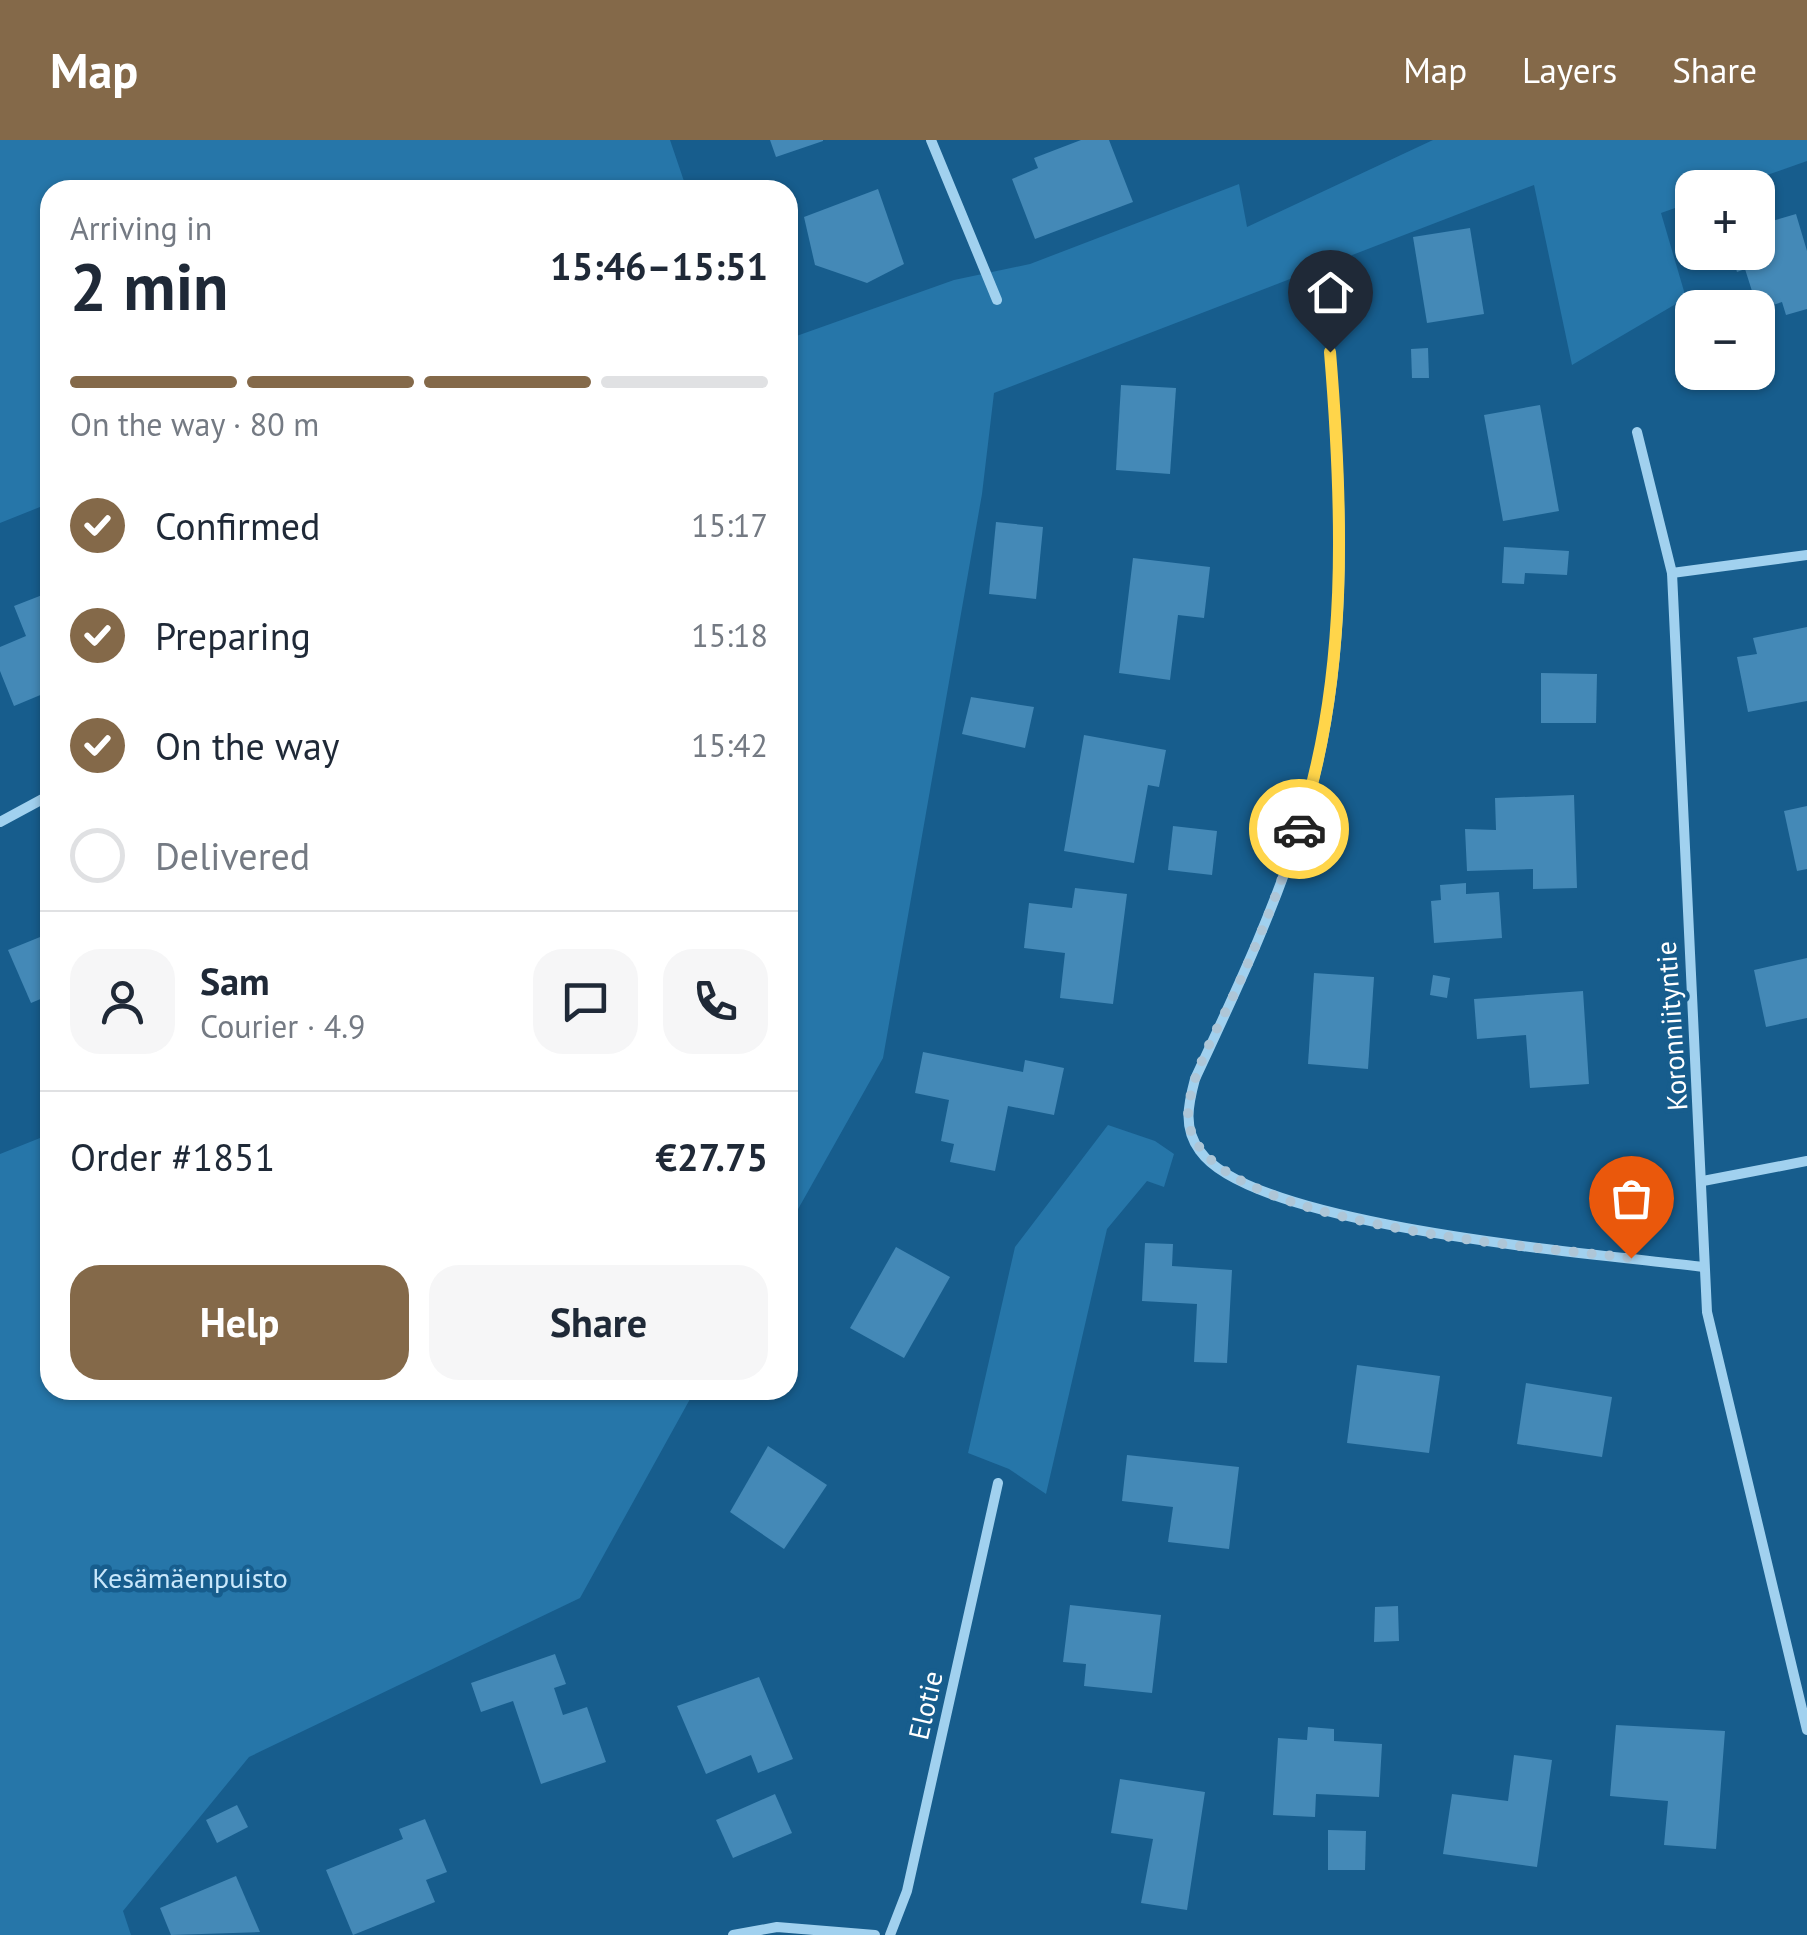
<!DOCTYPE html>
<meta charset="utf-8">
<style>
body{margin:0;font-family:"PT Sans",sans-serif;background:#f6f6f7;color:#1f2937;height:100vh;display:flex;flex-direction:column;font-size:38px;white-space:nowrap}
*{box-sizing:border-box;margin:0}
p{font-size:32px;color:#747a83}
.icon{flex:none;width:55px;height:55px;fill:none;stroke:currentColor;stroke-width:2;stroke-linecap:round;stroke-linejoin:round}
.map{position:relative;flex:1;overflow:hidden}
.drawer{position:absolute;left:40px;top:40px;width:758px;height:1220px;display:flex;flex-direction:column;background:#fff;border-radius:30px;box-shadow:0 2px 8px #0004}
.drawer>*{flex:none}
.fabs{position:absolute;left:1675px;top:30px;display:grid;gap:20px}
.fabs a{display:grid;place-items:center;width:100px;height:100px;border-radius:20px;background:#fff;box-shadow:0 2px 8px #0004;font-size:50px}
.pin{position:absolute;display:grid;place-items:center;width:85px;height:85px;color:#fff;margin:-102px -42px;border-radius:50% 50% 50% 0;rotate:-45deg;box-shadow:0 0 10px #0007}
.pin .icon{rotate:45deg}
.courier{position:absolute;display:grid;place-items:center;width:100px;height:100px;margin:-50px;border:8px solid #ffd54a;border-radius:50%;background:#fff;color:#222;box-shadow:0 2px 12px #0007}
.summary em{font-style:normal;font-weight:600}
.summary div{display:flex;flex-direction:column-reverse}
.summary{display:flex;align-items:center;justify-content:space-between;height:170px;padding:0 30px}
h1{font-size:65px;font-weight:600;line-height:75px}
.bar{display:grid;grid-template-columns:repeat(4,1fr);gap:15px 10px;align-content:center;height:120px;padding:0 30px}
.bar i{height:12px;border-radius:8px;background:#e0e1e3}
.bar .active{background:#846949}
.bar p{grid-column:span 4}
.line{display:flex;align-items:center;gap:25px;padding:0 30px;border-top:2px solid #e0e1e3}
.line div{flex:1}
.round{display:grid;place-items:center;flex:none;width:105px;height:105px;border-radius:30px;background:#f6f6f7}
ol{padding:0 30px;list-style:none}
li{display:flex;align-items:center;gap:30px;height:110px}
li p{margin-inline-start:auto}
li .icon{padding:10px;border-radius:50%;background:#846949;color:#fff;stroke-width:4}
li:last-child{color:#747a83}
li i{width:55px;height:55px;border:5px solid #e0e1e3;border-radius:50%}
.primary-button{display:flex;gap:20px;margin-top:auto;padding:20px 30px}
.primary-button a{flex:1;height:115px;border-radius:30px;background:#846949;color:#fff;font-size:40px;font-weight:600;line-height:115px;text-align:center}
.primary-button a+a{background:#f6f6f7;color:#1f2937}
header{display:flex;align-items:center;gap:60px;box-sizing:border-box;height:140px;padding:0 50px;background:#846949;color:#fff}
header strong{font-size:48px}
nav{display:flex;gap:55px;margin-inline-start:auto;font-size:35px}
.map>svg:first-child{display:block}
.green{fill:#2676a9}
.building{fill:#4489b7}
.lines{fill:none;stroke-linecap:round;stroke-linejoin:round}
.street{stroke:#a1d1ef;stroke-width:10}
.done{stroke:#aec6d7;stroke-width:10;stroke-dasharray:0 18}
.route{stroke:#ffd54a;stroke-width:12}
.labels{text-anchor:middle;dominant-baseline:central;stroke-width:9;stroke-linejoin:round;paint-order:stroke}
.street-label{font-size:28px;fill:#fff;stroke:#175d8d}
.park-label{font-size:28px;fill:#c8e7fb;stroke:#175d8d}
</style>
<header>
<strong>Map</strong>
<nav><a>Map</a><a>Layers</a><a>Share</a></nav>
</header>
<div class="map">
<svg width="1807" height="1795" viewBox="0 0 1807 1795">
<rect width="100%" height="100%" fill="#175d8d"/>
<g class="green">
<polygon points="0,0 670,0 687,50 50,50 50,363 0,383"/>
<polygon points="1433,0 1807,0 1807,21 1733,47 1692,48 1692,62 1661,73 1686,158 1572,225 1534,45 994,253 982,354 883,918 788,1087 788,199 954,140 1030,124 1239,44 1247,87"/>
<polygon points="1108,985 1155,1001 1174,1014 1164,1047 1147,1041 1107,1089 1046,1354 1009,1329 968,1313 1015,1107"/>
<polygon points="50,994 50,1250 695,1250 580,1458 249,1617 123,1771 131,1795 0,1795 0,1014"/>
</g>
<g class="building">
<polygon points="770,0 823,0 823,1 776,17"/>
<polygon points="1081,0 1109,0 1133,62 1035,99 1012,39 1038,28 1034,18"/>
<polygon points="878,49 904,124 867,143 815,125 804,77"/>
<polygon points="1796,74 1807,111 1807,169 1786,175 1782,162 1758,170 1745,129 1737,132 1731,112 1758,112 1758,85"/>
<polygon points="1470,88 1484,174 1427,183 1413,97"/>
<polygon points="1428,208 1429,238 1412,238 1411,209"/>
<polygon points="1121,245 1176,248 1170,334 1116,330"/>
<polygon points="1540,265 1559,371 1503,381 1484,275"/>
<polygon points="996,382 1043,387 1036,459 989,454"/>
<polygon points="1504,407 1569,411 1567,435 1525,433 1524,444 1502,443"/>
<polygon points="1133,418 1210,427 1204,478 1178,475 1170,540 1119,533"/>
<polygon points="50,452 50,551 14,566 0,531 0,507 26,496 14,466"/>
<polygon points="1807,487 1807,561 1748,572 1737,517 1757,514 1753,498"/>
<polygon points="1541,533 1597,534 1596,583 1541,583"/>
<polygon points="971,557 1034,567 1025,608 962,594"/>
<polygon points="1084,595 1166,610 1159,647 1148,645 1134,723 1064,711"/>
<polygon points="1574,655 1577,748 1533,749 1533,729 1467,731 1465,689 1496,690 1495,658"/>
<polygon points="1807,666 1807,729 1797,731 1784,671"/>
<polygon points="1173,686 1217,691 1212,735 1168,730"/>
<polygon points="1466,743 1466,754 1499,752 1502,798 1434,803 1431,761 1441,760 1440,745"/>
<polygon points="1075,748 1127,754 1113,864 1060,858 1065,813 1024,808 1029,763 1072,768"/>
<polygon points="50,793 50,855 31,863 8,810"/>
<polygon points="1807,818 1807,878 1766,887 1754,830"/>
<polygon points="1314,833 1374,837 1368,929 1308,924"/>
<polygon points="1433,835 1450,838 1447,858 1430,855"/>
<polygon points="1583,851 1589,944 1530,948 1526,895 1477,899 1474,859"/>
<polygon points="923,912 1023,932 1025,920 1064,928 1054,975 1008,966 995,1031 950,1022 954,1004 941,1001 949,960 915,953"/>
<polygon points="1145,1103 1173,1104 1172,1126 1232,1130 1227,1223 1194,1222 1197,1164 1142,1161"/>
<polygon points="896,1107 950,1137 904,1218 850,1188"/>
<polygon points="1357,1225 1440,1236 1429,1313 1347,1303"/>
<polygon points="1526,1243 1612,1257 1602,1317 1517,1304"/>
<polygon points="768,1306 827,1345 784,1409 730,1372"/>
<polygon points="1127,1315 1239,1327 1229,1409 1168,1402 1173,1367 1122,1361"/>
<polygon points="1070,1465 1161,1475 1152,1553 1084,1546 1086,1524 1063,1522"/>
<polygon points="1398,1466 1399,1501 1374,1502 1375,1467"/>
<polygon points="555,1514 566,1544 554,1548 563,1575 587,1567 606,1622 541,1644 513,1561 481,1572 471,1543"/>
<polygon points="759,1537 793,1619 758,1633 751,1615 706,1634 677,1566"/>
<polygon points="1616,1585 1725,1591 1716,1709 1664,1705 1668,1661 1610,1656"/>
<polygon points="1308,1587 1334,1589 1334,1601 1382,1604 1379,1657 1316,1654 1315,1677 1273,1675 1278,1598 1307,1600"/>
<polygon points="1514,1615 1552,1620 1537,1727 1443,1714 1452,1654 1508,1661"/>
<polygon points="1120,1639 1205,1652 1187,1770 1141,1763 1153,1699 1111,1693"/>
<polygon points="775,1654 792,1693 733,1718 716,1680"/>
<polygon points="237,1665 248,1687 217,1703 206,1680"/>
<polygon points="425,1679 447,1732 426,1740 435,1762 353,1795 326,1730 403,1699 399,1689"/>
<polygon points="1328,1690 1366,1691 1365,1730 1328,1730"/>
<polygon points="236,1736 260,1792 171,1795 160,1768"/>
</g>
<g class="lines">
<g class="street">
<polyline points="931,0 997,160"/>
<path d="M 1330,212 C 1343,363 1350,524 1305,672 C 1277,765 1236,851 1195,939 C 1188,965 1183,988 1200,1011 C 1254,1088 1603,1114 1703,1127"/>
<polyline points="1637,292 1672,433 1707,1172 1807,1590"/>
<polyline points="1672,433 1807,415"/>
<polyline points="0,682 50,655"/>
<polyline points="1703,1041 1807,1021"/>
<polyline points="733,1795 777,1787 875,1795"/>
<polyline points="890,1795 907,1751 998,1343"/>
</g>
</g>
<g class="lines">
<path class="done" d="M 1299,689 C 1281,745 1260,798 1235,852 C 1219,887 1195,925 1189,964 C 1167,1087 1549,1107 1631,1118"/>
<path class="route" d="M 1299,689 C 1349,537 1343,369 1330,212"/>
</g>
<g class="labels">
<g class="street-label">
<text transform="translate(1671 886) rotate(-94)">Koronniityntie</text>
<text transform="translate(925 1565) rotate(-77)">Elotie</text>
</g>
<g class="park-label">
<text x="190" y="1437">Kesämäenpuisto</text>
</g>
</g>
</svg>
<div class="fabs">
<a>+</a>
<a>−</a>
</div>
<div class="pin" style="left:1631px;top:1118px;background:#ea580c"><svg class="icon" aria-label="bag" viewBox="0 0 24 24"><path d="M5 8h14l-1 12H6zM9 8a3 3 0 0 1 6 0"/></svg></div>
<div class="pin" style="left:1330px;top:212px;background:#1f2937"><svg class="icon" aria-label="home" viewBox="0 0 24 24"><path d="M3 11l9-7 9 7M6 9v11h12V9"/></svg></div>
<div class="courier" style="left:1299px;top:689px"><svg class="icon" aria-label="car" viewBox="0 0 24 24"><path d="M5 17H2v-5l4-1 3-4h7l3 4 3 1v5h-3M9 17h6M6 11h13"/><circle cx="7" cy="17" r="2"/><circle cx="17" cy="17" r="2"/></svg></div>
<section class="drawer">
<div class="summary"><div><h1>2 min</h1><p>Arriving in</p></div><em>15:46–15:51</em></div>
<div class="bar"><i class="active"></i><i class="active"></i><i class="active"></i><i></i><p>On the way · 80 m</p></div>
<ol>
<li><svg class="icon" aria-label="check" viewBox="0 0 24 24"><path d="M5 12l5 5 9-10"/></svg>Confirmed<p>15:17</p></li>
<li><svg class="icon" aria-label="check" viewBox="0 0 24 24"><path d="M5 12l5 5 9-10"/></svg>Preparing<p>15:18</p></li>
<li><svg class="icon" aria-label="check" viewBox="0 0 24 24"><path d="M5 12l5 5 9-10"/></svg>On the way<p>15:42</p></li>
<li><i></i>Delivered</li>
</ol>
<div class="line" style="height:180px"><a class="round"><svg class="icon" aria-label="person" viewBox="0 0 24 24"><circle cx="12" cy="8" r="4"/><path d="M4 21q1-7 8-7t8 7"/></svg></a><div><b>Sam</b><p>Courier · 4.9</p></div><a class="round"><svg class="icon" aria-label="chat" viewBox="0 0 24 24"><path d="M4 5h16v11H9l-5 4z"/></svg></a><a class="round"><svg class="icon" aria-label="phone" viewBox="0 0 24 24"><path d="M5 4h4l2 5-3 2q2 4 5 5l2-3 5 2v4C11 20 4 13 5 4z"/></svg></a></div>
<div class="line" style="height:130px"><div>Order #1851</div><b>€27.75</b></div>
<div class="primary-button"><a>Help</a><a>Share</a></div>
</section>
</div>
